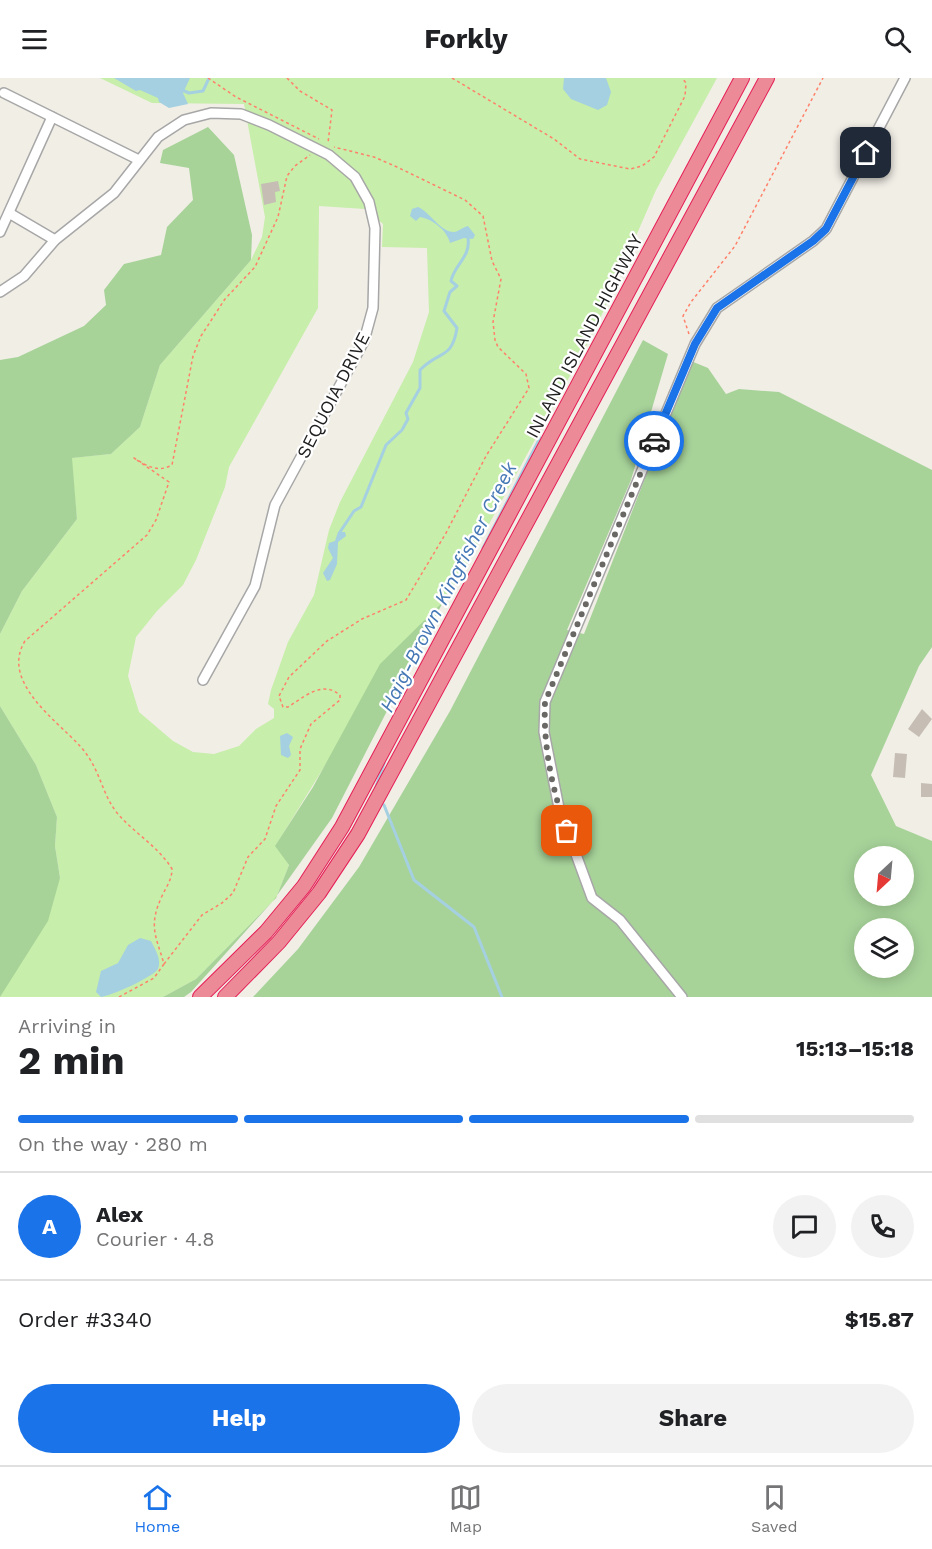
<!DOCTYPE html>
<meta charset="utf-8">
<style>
body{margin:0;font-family:"Work Sans",sans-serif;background:#f2f2f2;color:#202124;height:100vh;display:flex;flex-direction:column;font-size:22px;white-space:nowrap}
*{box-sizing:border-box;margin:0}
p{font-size:20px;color:#757577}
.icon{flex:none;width:33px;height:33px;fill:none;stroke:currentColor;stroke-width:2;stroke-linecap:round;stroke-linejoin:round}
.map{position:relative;height:919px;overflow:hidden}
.panel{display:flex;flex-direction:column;background:#fff;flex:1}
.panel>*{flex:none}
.needle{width:39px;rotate:206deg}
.buttons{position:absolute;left:854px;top:768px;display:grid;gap:12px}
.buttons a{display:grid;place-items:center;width:60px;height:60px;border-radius:50%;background:#fff;box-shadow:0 3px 15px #0003;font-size:30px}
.pin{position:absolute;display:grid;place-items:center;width:51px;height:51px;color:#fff;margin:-26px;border-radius:12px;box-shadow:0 3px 9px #0006}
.courier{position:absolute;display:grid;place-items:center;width:60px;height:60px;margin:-30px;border:4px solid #1a73e8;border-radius:50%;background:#fff;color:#222;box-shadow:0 2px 8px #0007}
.summary em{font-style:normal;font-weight:700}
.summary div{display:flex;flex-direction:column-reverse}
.summary{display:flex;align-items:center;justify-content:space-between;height:102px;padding:0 18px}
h1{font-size:39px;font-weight:700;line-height:45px}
.bar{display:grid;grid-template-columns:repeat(4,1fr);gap:9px 6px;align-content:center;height:72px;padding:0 18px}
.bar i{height:8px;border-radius:4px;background:#e0e0e0}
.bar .selected{background:#1a73e8}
.bar p{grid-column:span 4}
.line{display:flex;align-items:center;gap:15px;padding:0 18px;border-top:2px solid #e0e0e0}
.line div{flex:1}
.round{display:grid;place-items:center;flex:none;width:63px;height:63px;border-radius:32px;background:#f2f2f2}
.action{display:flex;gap:12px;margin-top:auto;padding:12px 18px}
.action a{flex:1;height:69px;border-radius:36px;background:#1a73e8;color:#fff;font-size:24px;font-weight:700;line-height:69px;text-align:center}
.action a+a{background:#f2f2f2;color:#202124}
header{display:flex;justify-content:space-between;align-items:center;height:78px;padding:0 18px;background:#fff;font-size:27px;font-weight:700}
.dock{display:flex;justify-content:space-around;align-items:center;height:84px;border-top:2px solid #e0e0e0;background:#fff;font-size:16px;color:#757577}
.dock a{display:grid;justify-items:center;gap:3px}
.dock .selected{color:#1a73e8}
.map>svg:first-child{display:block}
.grass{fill:#c7eeaa;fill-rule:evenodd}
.forest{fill:#a7d399;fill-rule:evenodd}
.water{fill:#a5d0e1}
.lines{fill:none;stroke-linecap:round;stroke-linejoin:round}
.stream{stroke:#a5d0e1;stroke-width:3}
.building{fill:#c6beb5}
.minor-casing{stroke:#a7a7a7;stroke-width:12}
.highway-casing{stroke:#e51e57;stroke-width:16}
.path{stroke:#ff816a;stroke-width:1.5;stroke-dasharray:3 3;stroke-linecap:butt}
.minor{stroke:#fff;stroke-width:9}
.highway{stroke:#ec8b97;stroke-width:14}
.done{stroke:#696865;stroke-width:6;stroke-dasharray:0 10.8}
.route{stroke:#1a73e8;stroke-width:8}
.labels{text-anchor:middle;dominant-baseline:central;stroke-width:4.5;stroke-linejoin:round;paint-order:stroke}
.street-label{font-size:18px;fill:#202020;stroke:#fff}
.water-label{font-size:20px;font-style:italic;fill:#4678b6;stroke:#fff}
</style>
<header><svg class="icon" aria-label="menu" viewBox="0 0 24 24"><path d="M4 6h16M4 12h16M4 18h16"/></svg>Forkly<svg class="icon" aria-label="search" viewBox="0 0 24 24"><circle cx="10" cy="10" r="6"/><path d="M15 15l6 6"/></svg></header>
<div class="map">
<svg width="932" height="919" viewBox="0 0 932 919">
<rect width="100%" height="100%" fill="#f1eee6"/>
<path class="grass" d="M 100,0 L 717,0 L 656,112 L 596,250 L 459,501 L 324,689 L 276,767 L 289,787 L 276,820 L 196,901 L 163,919 L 0,919 L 60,800 L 55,768 L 57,739 L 36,687 L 0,628 L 0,556 L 22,513 L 77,441 L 71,380 L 111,376 L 140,349 L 160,287 L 251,182 L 262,159 L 265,139 L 244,26 L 152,25 ZM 319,128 L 365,131 L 383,146 L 382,169 L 427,170 L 429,234 L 413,284 L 340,424 L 329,452 L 314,517 L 288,564 L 271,612 L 268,626 L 274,631 L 274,640 L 256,651 L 239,668 L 214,676 L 193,674 L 173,663 L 139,634 L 128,598 L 136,559 L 157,533 L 183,507 L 196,482 L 225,409 L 229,389 L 318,230 Z"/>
<g class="forest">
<polygon points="208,49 234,77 252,157 251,182 160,287 140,349 111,376 72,380 77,441 22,513 0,556 0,282 18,279 84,248 106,227 104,212 124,186 161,177 167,149 193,122 189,90 160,85 163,72"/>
<path d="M 643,262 L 668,276 L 631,402 L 567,552 L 584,556 L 691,283 L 708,290 L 726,316 L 739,311 L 779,314 L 932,392 L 932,569 L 919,588 L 871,697 L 896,748 L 932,763 L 932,919 L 253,919 L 298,871 L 359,789 L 450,633 ZM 864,778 L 903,778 L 903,818 L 864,818 ZM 864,850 L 903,850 L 903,890 L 864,890 Z"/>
<polygon points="443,524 332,740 273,823 191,914 184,919 163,919 196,901 276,820 289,787 275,768 313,709 380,586"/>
<polygon points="0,628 36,687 57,739 55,768 60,800 48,843 0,919"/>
</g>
<g class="water">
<polygon points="114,0 190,0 183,15 188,26 169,30 159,24 158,20 140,12 136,13"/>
<polygon points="564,0 606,0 611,14 607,27 598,32 571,21 563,11"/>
<path d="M 418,129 C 430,134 441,155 455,154 C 459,153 463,149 468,148 L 475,157 L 473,161 L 464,160 L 450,165 C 447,152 432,141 420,139 L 416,143 L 410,138 L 412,131 Z"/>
<polygon points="338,454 345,454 346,458 338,464 337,486 330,502 327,503 323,495 333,480 328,470 329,465 335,463"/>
<polygon points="287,655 293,659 289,668 291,677 288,680 281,677 280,658"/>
<path d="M 140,860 L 151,863 C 155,871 162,882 158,891 C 153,899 111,918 101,919 L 96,914 L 101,893 L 118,885 L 128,867 Z"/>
</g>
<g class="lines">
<g class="stream">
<polyline points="182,12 189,15 203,13 209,0"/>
<path d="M 340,454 L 354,433 L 361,429 L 386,367 L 402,352 L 408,341 L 406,335 L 420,310 L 420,292 C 439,272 452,282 457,250 L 444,233 L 450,214 L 457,208 L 451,203 C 454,187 471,179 468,160"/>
<polyline points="483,470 540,360"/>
<polyline points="376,709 384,685"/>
<polyline points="384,727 414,802 474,849 502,919"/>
</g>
</g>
<g class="building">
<polygon points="278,103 280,113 275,114 276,124 264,127 261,106"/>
<polygon points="922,631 932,641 919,659 908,651"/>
<polygon points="895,675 907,676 905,700 893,699"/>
<polygon points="921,705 932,706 932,719 921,719"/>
</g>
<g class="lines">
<defs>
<g id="minor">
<polyline points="4,15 139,82"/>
<polyline points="9,135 55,162"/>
<polyline points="0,154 52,39"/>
<polyline points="0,214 24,198 55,162 114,115 158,59 184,42 211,35 241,36 269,47 329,77 355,99 369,124 375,150 373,230 364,263 275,427 255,508 203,602"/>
<polyline points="682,919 620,842 592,820 559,730 544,654 545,624 695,266 717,230 813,163 826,151 905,0"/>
</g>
<g id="highway">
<polyline points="200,919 266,854 304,808 342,749 742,0"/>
<polyline points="225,919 279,864 319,815 358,756 767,0"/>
</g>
</defs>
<use href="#minor" class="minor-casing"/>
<use href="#highway" class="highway-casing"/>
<g class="path">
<polyline points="208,0 236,19 319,61"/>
<polyline points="287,0 300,13 332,32 328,65"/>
<polyline points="452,0 554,61 580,81 630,91 642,88 654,79 685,18 686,5 682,0"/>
<polyline points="689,256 683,238 691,224 735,168 823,0"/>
<path d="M 164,886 L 202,837 L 222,825 L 233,815 L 248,779 L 265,761 L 276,728 L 300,692 L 300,671 L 311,646 L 340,622 L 340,617 C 322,602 304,619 288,629 L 283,629 L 279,618 L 289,599 L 327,563 L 362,541 L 406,522 L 446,455 L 486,378 L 529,310 L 526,296 L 498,269 L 495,262 L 493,244 L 501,201 L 492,183 L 483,138 L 465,122 L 397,89 L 374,79 L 334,69"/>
<path d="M 119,919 L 154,900 L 164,886 C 156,858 148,848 162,818 C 166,809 172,802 172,791 C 159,769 134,755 118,736 C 101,716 101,691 80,668 C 56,642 0,603 25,563 L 147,457 L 156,442 L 169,404 L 134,380 C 147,388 158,395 172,387 L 193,278 L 201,258 L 225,221 L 255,189 L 278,139 L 287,98 L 295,88 L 310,77"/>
</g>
<use href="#minor" class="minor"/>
<use href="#highway" class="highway"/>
</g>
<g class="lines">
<path class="done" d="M 567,753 C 552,712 543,667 545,624 L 654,363"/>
<polyline class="route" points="654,363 695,266 717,230 813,163 826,151 866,75"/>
</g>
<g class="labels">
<g class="street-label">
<text transform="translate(584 258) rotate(-62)">INLAND ISLAND HIGHWAY</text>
<text transform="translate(333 317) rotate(-63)">SEQUOIA DRIVE</text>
</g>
<g class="water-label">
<text transform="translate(448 509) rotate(-63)">Haig-Brown Kingfisher Creek</text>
</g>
</g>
</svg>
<div class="buttons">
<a><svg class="needle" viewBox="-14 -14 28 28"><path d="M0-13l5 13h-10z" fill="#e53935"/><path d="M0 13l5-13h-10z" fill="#757577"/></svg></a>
<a><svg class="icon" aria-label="layers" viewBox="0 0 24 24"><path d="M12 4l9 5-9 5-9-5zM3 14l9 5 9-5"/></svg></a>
</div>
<div class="pin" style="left:567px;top:753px;background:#ea580c"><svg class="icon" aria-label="bag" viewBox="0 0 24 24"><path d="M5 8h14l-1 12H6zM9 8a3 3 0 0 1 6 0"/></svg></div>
<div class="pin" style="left:866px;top:75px;background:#1f2937"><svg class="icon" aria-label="home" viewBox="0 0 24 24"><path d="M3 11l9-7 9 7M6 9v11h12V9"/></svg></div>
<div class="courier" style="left:654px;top:363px"><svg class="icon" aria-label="car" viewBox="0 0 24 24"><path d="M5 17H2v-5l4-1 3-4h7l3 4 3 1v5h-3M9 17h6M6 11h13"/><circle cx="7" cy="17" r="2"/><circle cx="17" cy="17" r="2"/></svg></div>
</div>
<section class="panel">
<div class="summary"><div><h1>2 min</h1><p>Arriving in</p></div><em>15:13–15:18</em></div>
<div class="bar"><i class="selected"></i><i class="selected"></i><i class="selected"></i><i></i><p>On the way · 280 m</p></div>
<div class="line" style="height:108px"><b class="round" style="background:#1a73e8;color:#fff">A</b><div><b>Alex</b><p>Courier · 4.8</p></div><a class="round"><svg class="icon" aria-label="chat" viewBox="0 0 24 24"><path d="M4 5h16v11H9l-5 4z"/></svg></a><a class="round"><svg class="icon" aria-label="phone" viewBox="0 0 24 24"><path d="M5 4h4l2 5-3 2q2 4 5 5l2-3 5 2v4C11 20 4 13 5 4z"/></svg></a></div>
<div class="line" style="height:78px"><div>Order #3340</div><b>$15.87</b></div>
<div class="action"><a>Help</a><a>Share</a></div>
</section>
<nav class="dock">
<a class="selected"><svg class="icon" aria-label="home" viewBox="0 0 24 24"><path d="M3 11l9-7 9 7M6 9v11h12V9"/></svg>Home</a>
<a><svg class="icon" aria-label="map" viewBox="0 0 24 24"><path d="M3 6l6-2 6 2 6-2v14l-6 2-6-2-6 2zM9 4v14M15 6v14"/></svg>Map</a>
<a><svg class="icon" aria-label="saved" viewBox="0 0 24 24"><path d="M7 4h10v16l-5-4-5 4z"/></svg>Saved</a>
</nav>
